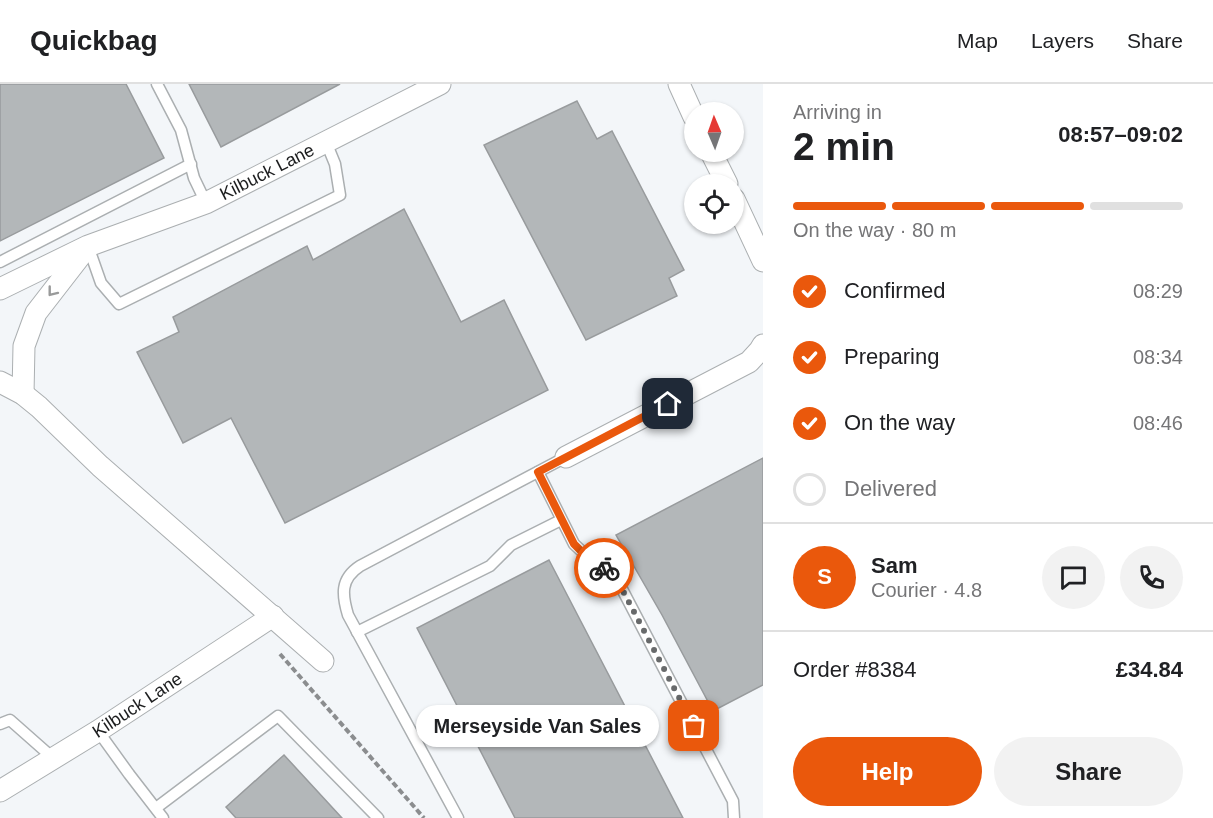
<!DOCTYPE html>
<meta charset="utf-8">
<style>
body{margin:0;font-family:Helvetica,sans-serif;background:#f2f2f2;color:#202124;height:100vh;display:flex;flex-direction:column;font-size:22px;white-space:nowrap}
*{box-sizing:border-box;margin:0}
p{font-size:20px;color:#757577}
.icon{flex:none;width:33px;height:33px;fill:none;stroke:currentColor;stroke-width:2;stroke-linecap:round;stroke-linejoin:round}
.map{position:relative;flex:1;overflow:hidden}
.sheet{display:flex;flex-direction:column;background:#fff;width:450px}
.sheet>*{flex:none}
.needle{width:39px;rotate:358deg}
.tools{position:absolute;left:684px;top:18px;display:grid;gap:12px}
.tools a{display:grid;place-items:center;width:60px;height:60px;border-radius:50%;background:#fff;box-shadow:0 2px 4px #0004;font-size:30px}
.pin{position:absolute;display:grid;place-items:center;width:51px;height:51px;color:#fff;margin:-26px;border-radius:12px;box-shadow:0 3px 9px #0006}
.courier{position:absolute;display:grid;place-items:center;width:60px;height:60px;margin:-30px;border:4px solid #ea580c;border-radius:50%;background:#fff;color:#222;box-shadow:0 2px 8px #0007}
.bubble{position:absolute;height:42px;border-radius:21px;background:#fff;box-shadow:0 2px 4px #0004;font-size:20px;font-weight:800;line-height:42px;text-align:center}
.summary em{font-style:normal;font-weight:800}
.summary div{display:flex;flex-direction:column-reverse}
.summary{display:flex;align-items:center;justify-content:space-between;height:102px;padding:0 30px}
h1{font-size:39px;font-weight:800;line-height:45px}
.bar{display:grid;grid-template-columns:repeat(4,1fr);gap:9px 6px;align-content:center;height:72px;padding:0 30px}
.bar i{height:8px;border-radius:4px;background:#e0e0e0}
.bar .current{background:#ea580c}
.bar p{grid-column:span 4}
.line{display:flex;align-items:center;gap:15px;padding:0 30px;border-top:2px solid #e0e0e0}
.line div{flex:1}
.round{display:grid;place-items:center;flex:none;width:63px;height:63px;border-radius:32px;background:#f2f2f2}
ol{padding:0 30px;list-style:none}
li{display:flex;align-items:center;gap:18px;height:66px}
li p{margin-inline-start:auto}
li .icon{padding:6px;border-radius:50%;background:#ea580c;color:#fff;stroke-width:4}
li:last-child{color:#757577}
li i{width:33px;height:33px;border:3px solid #e0e0e0;border-radius:50%}
.action{display:flex;gap:12px;margin-top:auto;padding:12px 30px}
.action a{flex:1;height:69px;border-radius:36px;background:#ea580c;color:#fff;font-size:24px;font-weight:800;line-height:69px;text-align:center}
.action a+a{background:#f2f2f2;color:#202124}
header{display:flex;align-items:center;gap:36px;box-sizing:border-box;height:84px;padding:0 30px;background:#fff;border-bottom:2px solid #e0e0e0}
header strong{font-size:28px}
nav{display:flex;gap:33px;margin-inline-start:auto;font-size:21px}
main{display:flex;flex:1;min-height:0}
.map>svg:first-child{display:block}
.building{fill:#b3b7b9;stroke:#989b9d;stroke-width:1.5}
.lines{fill:none;stroke-linecap:round;stroke-linejoin:round}
.lane-casing{stroke:#abafb1;stroke-width:13}
.street-casing{stroke:#abafb1;stroke-width:23}
.path{stroke:#8b8d8f;stroke-width:4;stroke-dasharray:6 3;stroke-linecap:butt}
.lane{stroke:#fff;stroke-width:10}
.street{stroke:#fff;stroke-width:21}
.oneway{stroke:#999a9a}
.done{stroke:#686a6b;stroke-width:6;stroke-dasharray:0 10.8}
.route{stroke:#ea580c;stroke-width:8}
.labels{text-anchor:middle;dominant-baseline:central;stroke-width:4.5;stroke-linejoin:round;paint-order:stroke}
.street-label{font-size:18px;fill:#1d1e1f;stroke:#f3f6f9}
</style>
<header>
<strong>Quickbag</strong>
<nav><a>Map</a><a>Layers</a><a>Share</a></nav>
</header>
<main>
<div class="map">
<svg width="763" height="734" viewBox="0 0 763 734">
<rect width="100%" height="100%" fill="#f3f6f9"/>
<g class="building">
<polygon points="0,0 126,0 164,74 0,157"/>
<polygon points="189,0 340,0 221,63"/>
<polygon points="577,17 597,55 612,47 684,186 669,194 677,212 586,256 484,61"/>
<polygon points="404,125 461,238 504,216 548,306 285,439 231,334 183,359 137,268 179,248 173,233 307,162 313,176"/>
<polygon points="763,374 763,601 713,627 662,531 616,451"/>
<polygon points="549,476 683,734 515,734 417,544"/>
<polygon points="284,671 342,734 236,734 226,723"/>
</g>
<g class="lines">
<defs>
<g id="lane">
<polyline points="157,0 181,46 194,94 206,119"/>
<polyline points="88,162 101,199 119,220 340,111 335,80 326,58"/>
<polyline points="0,178 191,80"/>
<polyline points="538,388 574,460 591,476 612,489 622,505 733,717 734,734"/>
<polyline points="357,548 490,482 511,461 561,436"/>
<polyline points="0,640 10,636 53,674"/>
<polyline points="98,647 129,690 163,734"/>
<polyline points="156,724 278,632 378,734"/>
<path d="M 458,734 L 348,531 C 342,511 340,495 360,482 L 566,373"/>
</g>
<g id="street">
<polyline points="679,0 694,33"/>
<polyline points="711,68 727,100"/>
<polyline points="734,115 763,177"/>
<path id="s1" d="M 0,205 L 88,162 L 206,119 L 440,0"/>
<polyline points="0,298 23,310 39,323 100,382 323,577"/>
<polyline points="23,310 24,262 36,229 84,167"/>
<polyline points="566,373 749,278 760,266 763,261"/>
<path id="s2" d="M 0,707 L 98,647 L 273,532"/>
</g>
</defs>
<use href="#lane" class="lane-casing"/>
<use href="#street" class="street-casing"/>
<polyline class="path" points="280,570 424,734"/>
<use href="#lane" class="lane"/>
<use href="#street" class="street"/>
</g>
<defs><path id="oneway-chevron" d="M-2-3.5L2.5 0L-2 3.5" fill="none" stroke-width="1.6" stroke-linecap="round" stroke-linejoin="round" transform="scale(1.5)"/></defs>
<use class="oneway" href="#oneway-chevron" transform="translate(52 208) rotate(128)"/>
<g class="lines">
<polyline class="done" points="604,484 612,489 622,505 694,642"/>
<polyline class="route" points="604,484 591,477 574,460 538,388 668,320"/>
</g>
<g class="labels">
<g class="street-label">
<text stroke="none"><textPath href="#s1" startOffset="292">Kilbuck Lane</textPath></text>
<text stroke="none"><textPath href="#s2" startOffset="162">Kilbuck Lane</textPath></text>
</g>
</g>
</svg>
<div class="tools">
<a><svg class="needle" viewBox="-14 -14 28 28"><path d="M0-13l5 13h-10z" fill="#e53935"/><path d="M0 13l5-13h-10z" fill="#757577"/></svg></a>
<a><svg class="icon" aria-label="locate" viewBox="0 0 24 24"><circle cx="12" cy="12" r="6"/><path d="M12 2v4M12 18v4M2 12h4M18 12h4"/></svg></a>
</div>
<div class="pin" style="left:694px;top:642px;background:#ea580c"><svg class="icon" aria-label="bag" viewBox="0 0 24 24"><path d="M5 8h14l-1 12H6zM9 8a3 3 0 0 1 6 0"/></svg></div>
<div class="pin" style="left:668px;top:320px;background:#1f2937"><svg class="icon" aria-label="home" viewBox="0 0 24 24"><path d="M3 11l9-7 9 7M6 9v11h12V9"/></svg></div>
<div class="courier" style="left:604px;top:484px"><svg class="icon" aria-label="bike" viewBox="0 0 24 24"><circle cx="6" cy="16" r="4"/><circle cx="18" cy="16" r="4"/><path d="M6 16l4-8h5l3 8M10 8l3 8H6M13 5h3"/></svg></div>
<div class="bubble" style="left:416px;top:621px;width:243px">Merseyside Van Sales</div>
</div>
<section class="sheet">
<div class="summary"><div><h1>2 min</h1><p>Arriving in</p></div><em>08:57–09:02</em></div>
<div class="bar"><i class="current"></i><i class="current"></i><i class="current"></i><i></i><p>On the way · 80 m</p></div>
<ol>
<li><svg class="icon" aria-label="check" viewBox="0 0 24 24"><path d="M5 12l5 5 9-10"/></svg>Confirmed<p>08:29</p></li>
<li><svg class="icon" aria-label="check" viewBox="0 0 24 24"><path d="M5 12l5 5 9-10"/></svg>Preparing<p>08:34</p></li>
<li><svg class="icon" aria-label="check" viewBox="0 0 24 24"><path d="M5 12l5 5 9-10"/></svg>On the way<p>08:46</p></li>
<li><i></i>Delivered</li>
</ol>
<div class="line" style="height:108px"><b class="round" style="background:#ea580c;color:#fff">S</b><div><b>Sam</b><p>Courier · 4.8</p></div><a class="round"><svg class="icon" aria-label="chat" viewBox="0 0 24 24"><path d="M4 5h16v11H9l-5 4z"/></svg></a><a class="round"><svg class="icon" aria-label="phone" viewBox="0 0 24 24"><path d="M5 4h4l2 5-3 2q2 4 5 5l2-3 5 2v4C11 20 4 13 5 4z"/></svg></a></div>
<div class="line" style="height:78px"><div>Order #8384</div><b>£34.84</b></div>
<div class="action"><a>Help</a><a>Share</a></div>
</section>
</main>
